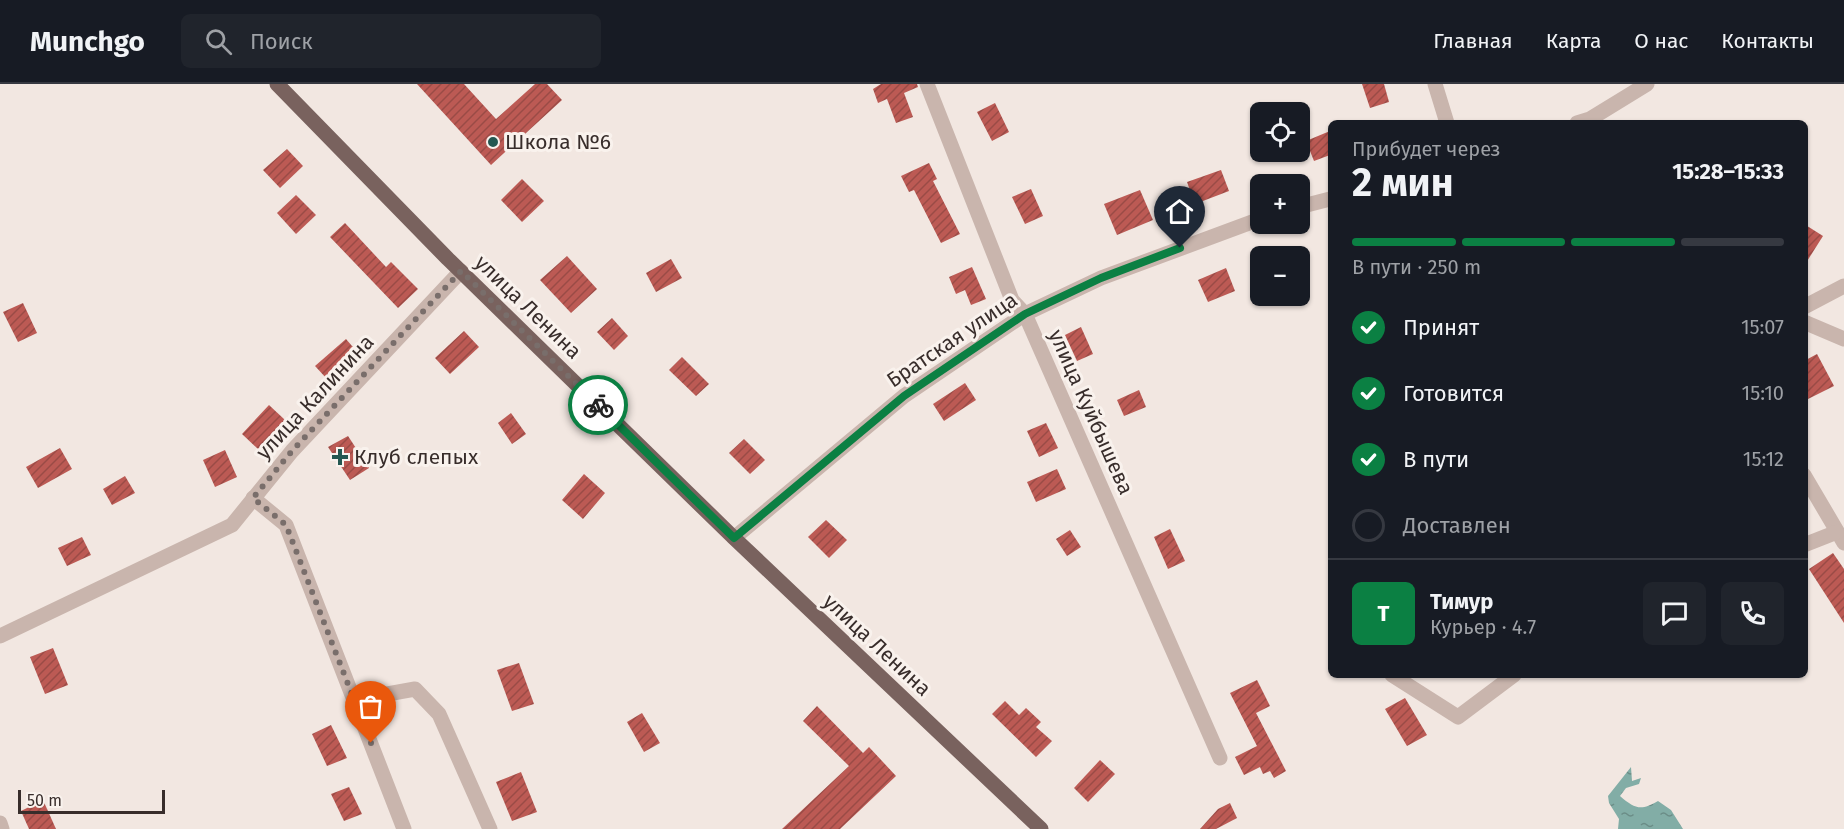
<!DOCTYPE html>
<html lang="ru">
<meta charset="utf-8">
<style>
body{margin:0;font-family:"Fira Sans",sans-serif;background:#20242c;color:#f1f3f6;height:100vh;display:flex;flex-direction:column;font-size:22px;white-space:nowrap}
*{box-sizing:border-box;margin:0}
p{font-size:20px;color:#9ea1a6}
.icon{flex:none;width:33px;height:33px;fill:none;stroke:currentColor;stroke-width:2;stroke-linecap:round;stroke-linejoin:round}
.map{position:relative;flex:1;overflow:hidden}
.drawer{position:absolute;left:1328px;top:36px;width:480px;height:558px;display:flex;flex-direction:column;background:#171b24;border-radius:9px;box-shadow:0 2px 4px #0004}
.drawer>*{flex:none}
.controls{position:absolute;left:1250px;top:18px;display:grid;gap:12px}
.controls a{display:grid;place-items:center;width:60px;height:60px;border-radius:9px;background:#171b24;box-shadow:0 2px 4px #0004;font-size:30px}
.scale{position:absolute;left:18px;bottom:15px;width:147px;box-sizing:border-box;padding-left:6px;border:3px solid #382d2b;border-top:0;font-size:16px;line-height:21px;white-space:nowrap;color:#382d2b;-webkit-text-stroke:4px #f9f2ed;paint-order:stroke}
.pin{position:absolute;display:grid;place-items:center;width:51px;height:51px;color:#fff;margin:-62px -26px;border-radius:50% 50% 50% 0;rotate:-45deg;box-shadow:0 0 6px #0007}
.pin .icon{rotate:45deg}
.courier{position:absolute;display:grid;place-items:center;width:60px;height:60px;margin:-30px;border:4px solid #0b8043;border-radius:50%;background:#fff;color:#222;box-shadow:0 2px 8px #0007}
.head em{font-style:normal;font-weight:700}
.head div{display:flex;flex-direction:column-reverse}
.head{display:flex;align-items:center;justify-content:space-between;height:102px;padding:0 24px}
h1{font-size:39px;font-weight:700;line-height:45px}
.bar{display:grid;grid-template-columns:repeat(4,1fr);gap:9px 6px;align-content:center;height:72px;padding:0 24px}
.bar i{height:8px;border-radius:4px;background:#363941}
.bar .on{background:#0b8043}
.bar p{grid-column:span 4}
.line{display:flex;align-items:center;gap:15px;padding:0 24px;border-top:2px solid #363941}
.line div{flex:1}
.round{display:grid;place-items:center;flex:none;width:63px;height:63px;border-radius:9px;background:#20242c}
ol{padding:0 24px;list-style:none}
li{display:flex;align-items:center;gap:18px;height:66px}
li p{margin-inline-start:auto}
li .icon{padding:6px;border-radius:50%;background:#0b8043;color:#fff;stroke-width:4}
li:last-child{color:#9ea1a6}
li i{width:33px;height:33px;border:3px solid #363941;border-radius:50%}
header{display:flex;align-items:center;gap:36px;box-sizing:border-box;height:84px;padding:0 30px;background:#171b24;border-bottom:2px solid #363941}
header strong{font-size:28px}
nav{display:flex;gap:33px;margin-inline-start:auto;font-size:21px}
.search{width:420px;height:54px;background:#20242c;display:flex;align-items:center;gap:15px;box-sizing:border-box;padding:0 21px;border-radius:9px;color:#9ea1a6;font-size:22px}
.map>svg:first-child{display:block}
.water{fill:url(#water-ripples)}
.building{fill:url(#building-hatch)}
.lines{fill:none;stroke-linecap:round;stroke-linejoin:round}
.minor{stroke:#c9b5ad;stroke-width:15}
.major{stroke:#79625e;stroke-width:15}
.done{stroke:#796e6b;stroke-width:6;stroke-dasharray:0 10.8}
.route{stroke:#0b8043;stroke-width:8}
.poi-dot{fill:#245751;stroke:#f9f2ed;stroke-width:2}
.labels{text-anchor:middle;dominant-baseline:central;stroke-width:6;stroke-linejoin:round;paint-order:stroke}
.poi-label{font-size:21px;fill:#382d2b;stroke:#f9f2ed;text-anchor:start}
.street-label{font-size:21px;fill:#382d2b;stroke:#f9f2ed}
</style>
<header>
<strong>Munchgo</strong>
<div class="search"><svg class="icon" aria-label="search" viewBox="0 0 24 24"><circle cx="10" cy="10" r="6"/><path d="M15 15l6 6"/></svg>Поиск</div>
<nav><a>Главная</a><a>Карта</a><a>О нас</a><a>Контакты</a></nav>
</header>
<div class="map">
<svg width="1844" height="745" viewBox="0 0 1844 745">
<defs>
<pattern id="water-ripples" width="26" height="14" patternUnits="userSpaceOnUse" patternTransform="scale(1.5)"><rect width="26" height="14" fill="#82ada6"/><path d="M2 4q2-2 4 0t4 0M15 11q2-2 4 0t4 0" fill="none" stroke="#6b8d87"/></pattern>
<pattern id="building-hatch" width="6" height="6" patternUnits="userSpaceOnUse" patternTransform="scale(1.5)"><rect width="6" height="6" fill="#bc5a54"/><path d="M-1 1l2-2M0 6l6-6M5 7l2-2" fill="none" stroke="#9a4b46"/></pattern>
</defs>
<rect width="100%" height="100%" fill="#f2e7e1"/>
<path class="water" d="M 1631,683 L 1632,697 L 1641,694 L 1639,700 L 1626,704 L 1620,712 C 1635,725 1641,727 1658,717 L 1671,726 L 1683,745 L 1618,745 L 1619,735 L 1609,719 L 1608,712 Z"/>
<g class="building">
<polygon points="417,0 464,0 496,35 535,0 547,0 562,16 491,81"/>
<polygon points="881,0 917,0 918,3 904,9 913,33 896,39 887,15 878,19 873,5"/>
<polygon points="1362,0 1384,0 1389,18 1370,24"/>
<polygon points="995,19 1009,48 992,57 977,28"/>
<polygon points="1330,47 1330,71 1314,77 1306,57"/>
<polygon points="287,65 303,82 280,104 263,86"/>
<polygon points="929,79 937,95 933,97 960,150 941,159 914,106 909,108 901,92"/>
<polygon points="1221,86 1229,107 1195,120 1187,98"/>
<polygon points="522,95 544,117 522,138 501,116"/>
<polygon points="1031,105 1043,132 1025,140 1012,113"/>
<polygon points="1140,106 1153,136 1117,151 1104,120"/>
<polygon points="296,111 316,131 296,150 277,129"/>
<polygon points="345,139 386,183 391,178 418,205 398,224 330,153"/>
<polygon points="1804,140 1823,152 1804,182"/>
<polygon points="567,172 597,205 571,229 540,196"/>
<polygon points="671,175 682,194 656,208 646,189"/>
<polygon points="972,183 986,215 971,221 965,206 956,210 949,193"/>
<polygon points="1226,184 1235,207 1208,218 1198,196"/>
<polygon points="23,219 37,249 18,258 3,228"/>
<polygon points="612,234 628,252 614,266 597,248"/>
<polygon points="1081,243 1093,270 1077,277 1065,251"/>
<polygon points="464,247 479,263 450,290 435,274"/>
<polygon points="346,255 358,269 327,295 315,282"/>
<polygon points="1817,270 1834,302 1804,317 1804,277"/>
<polygon points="682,273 709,300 696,312 669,286"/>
<polygon points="965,299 976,316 944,337 933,320"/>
<polygon points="1139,306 1146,323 1124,332 1117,316"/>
<polygon points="269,321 285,336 258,365 242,350"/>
<polygon points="511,329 526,350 512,360 498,339"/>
<polygon points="1046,339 1058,364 1039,373 1027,347"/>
<polygon points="348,352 369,384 350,396 328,363"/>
<polygon points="744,355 765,376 750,390 729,369"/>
<polygon points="60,364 72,385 38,404 26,383"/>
<polygon points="225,366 237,393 215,403 203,376"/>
<polygon points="1057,385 1066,405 1036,418 1027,398"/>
<polygon points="584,390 605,409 583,435 562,416"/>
<polygon points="125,392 135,409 112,421 103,405"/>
<polygon points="826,436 847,456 829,474 808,453"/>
<polygon points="1170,445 1185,477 1168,485 1154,453"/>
<polygon points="1070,446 1081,463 1067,472 1056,455"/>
<polygon points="82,453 91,471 67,482 58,464"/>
<polygon points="1833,469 1844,485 1844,539 1809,485"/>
<polygon points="53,564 68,601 45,610 30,573"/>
<polygon points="519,579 534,620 512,627 497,586"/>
<polygon points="1257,596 1270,622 1256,629 1286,687 1274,694 1270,687 1263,690 1260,683 1244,691 1235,673 1257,662 1230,609"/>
<polygon points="1405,614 1427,651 1407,662 1385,625"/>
<polygon points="1005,617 1019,631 1026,624 1041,638 1036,643 1052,657 1036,673 992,630"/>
<polygon points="817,622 863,669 869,663 896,692 840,745 782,745 849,682 803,637"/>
<polygon points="642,629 660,659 644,668 627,638"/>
<polygon points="331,641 347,674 327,682 312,650"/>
<polygon points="1100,676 1115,690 1088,718 1074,704"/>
<polygon points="521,688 537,728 512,737 496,698"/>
<polygon points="349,703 362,730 344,737 331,710"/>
<polygon points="43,716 56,745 29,745 21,727"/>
<polygon points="1230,719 1237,734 1216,745 1200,745 1218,725"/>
</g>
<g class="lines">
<g class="minor">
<polyline points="927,0 1012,216 1025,230 1220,674"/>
<polyline points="1435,0 1447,39"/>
<polyline points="1577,39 1590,35 1647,0"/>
<polyline points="1299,123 1330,115"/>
<polyline points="1804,223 1844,202"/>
<polyline points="1804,238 1844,255"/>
<polyline points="1804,391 1844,459"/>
<polyline points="253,414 286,441 404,745"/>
<polyline points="734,454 904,312 1025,230 1101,194 1260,135"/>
<polyline points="1804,461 1837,448"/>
<polyline points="0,552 232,441 292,367 461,187"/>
<polyline points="1392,591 1458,633 1514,591"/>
<polyline points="354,616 415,605 439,630 490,745"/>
<polyline points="0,739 2,745"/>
</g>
<polyline class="major" points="277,0 448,175 734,454 1041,745"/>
</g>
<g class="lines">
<polyline class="done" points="371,659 286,441 253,414 292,367 461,187 598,321"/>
<polyline class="route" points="598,321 734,454 904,312 1025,230 1101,194 1180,164"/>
</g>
<g class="poi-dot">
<circle cx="493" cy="58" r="6"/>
<path d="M337 364h6v6h6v6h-6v6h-6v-6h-6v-6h6z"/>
</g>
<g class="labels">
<g class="poi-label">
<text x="505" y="58">Школа №6</text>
<text x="354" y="373">Клуб слепых</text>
</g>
<g class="street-label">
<text transform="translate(528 223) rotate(44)">улица Ленина</text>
<text transform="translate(952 256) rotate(-34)">Братская улица</text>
<text transform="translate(315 313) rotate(-47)">улица Калинина</text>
<text transform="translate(1091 328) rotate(66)">улица Куйбышева</text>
<text transform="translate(877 561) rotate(43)">улица Ленина</text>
</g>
</g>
</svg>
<div class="controls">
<a><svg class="icon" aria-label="locate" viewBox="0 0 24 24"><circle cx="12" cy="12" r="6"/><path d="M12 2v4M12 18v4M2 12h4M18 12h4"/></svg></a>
<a>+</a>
<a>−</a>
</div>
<div class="scale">50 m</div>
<div class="pin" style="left:371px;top:659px;background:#ea580c"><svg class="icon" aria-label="bag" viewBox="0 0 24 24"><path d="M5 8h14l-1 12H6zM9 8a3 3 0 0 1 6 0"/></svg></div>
<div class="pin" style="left:1180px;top:164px;background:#1f2937"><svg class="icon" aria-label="home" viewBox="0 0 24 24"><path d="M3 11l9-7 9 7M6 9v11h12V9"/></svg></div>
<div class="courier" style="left:598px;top:321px"><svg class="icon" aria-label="bike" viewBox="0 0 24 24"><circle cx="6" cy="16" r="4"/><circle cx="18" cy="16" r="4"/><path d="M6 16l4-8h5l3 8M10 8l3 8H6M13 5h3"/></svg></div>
<section class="drawer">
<div class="head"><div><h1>2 мин</h1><p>Прибудет через</p></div><em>15:28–15:33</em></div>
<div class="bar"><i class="on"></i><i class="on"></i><i class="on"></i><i></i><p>В пути · 250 m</p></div>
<ol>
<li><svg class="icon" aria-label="check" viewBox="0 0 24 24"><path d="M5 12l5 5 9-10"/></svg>Принят<p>15:07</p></li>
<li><svg class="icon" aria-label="check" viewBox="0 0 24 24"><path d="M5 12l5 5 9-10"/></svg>Готовится<p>15:10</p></li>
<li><svg class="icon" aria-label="check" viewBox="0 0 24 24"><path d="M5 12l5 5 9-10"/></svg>В пути<p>15:12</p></li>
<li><i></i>Доставлен</li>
</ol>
<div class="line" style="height:108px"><b class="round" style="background:#0b8043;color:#fff">Т</b><div><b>Тимур</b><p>Курьер · 4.7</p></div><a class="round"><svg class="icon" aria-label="chat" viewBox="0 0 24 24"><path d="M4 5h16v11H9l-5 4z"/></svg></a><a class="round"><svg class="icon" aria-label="phone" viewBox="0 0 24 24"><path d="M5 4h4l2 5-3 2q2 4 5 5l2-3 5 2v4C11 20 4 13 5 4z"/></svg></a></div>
</section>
</div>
